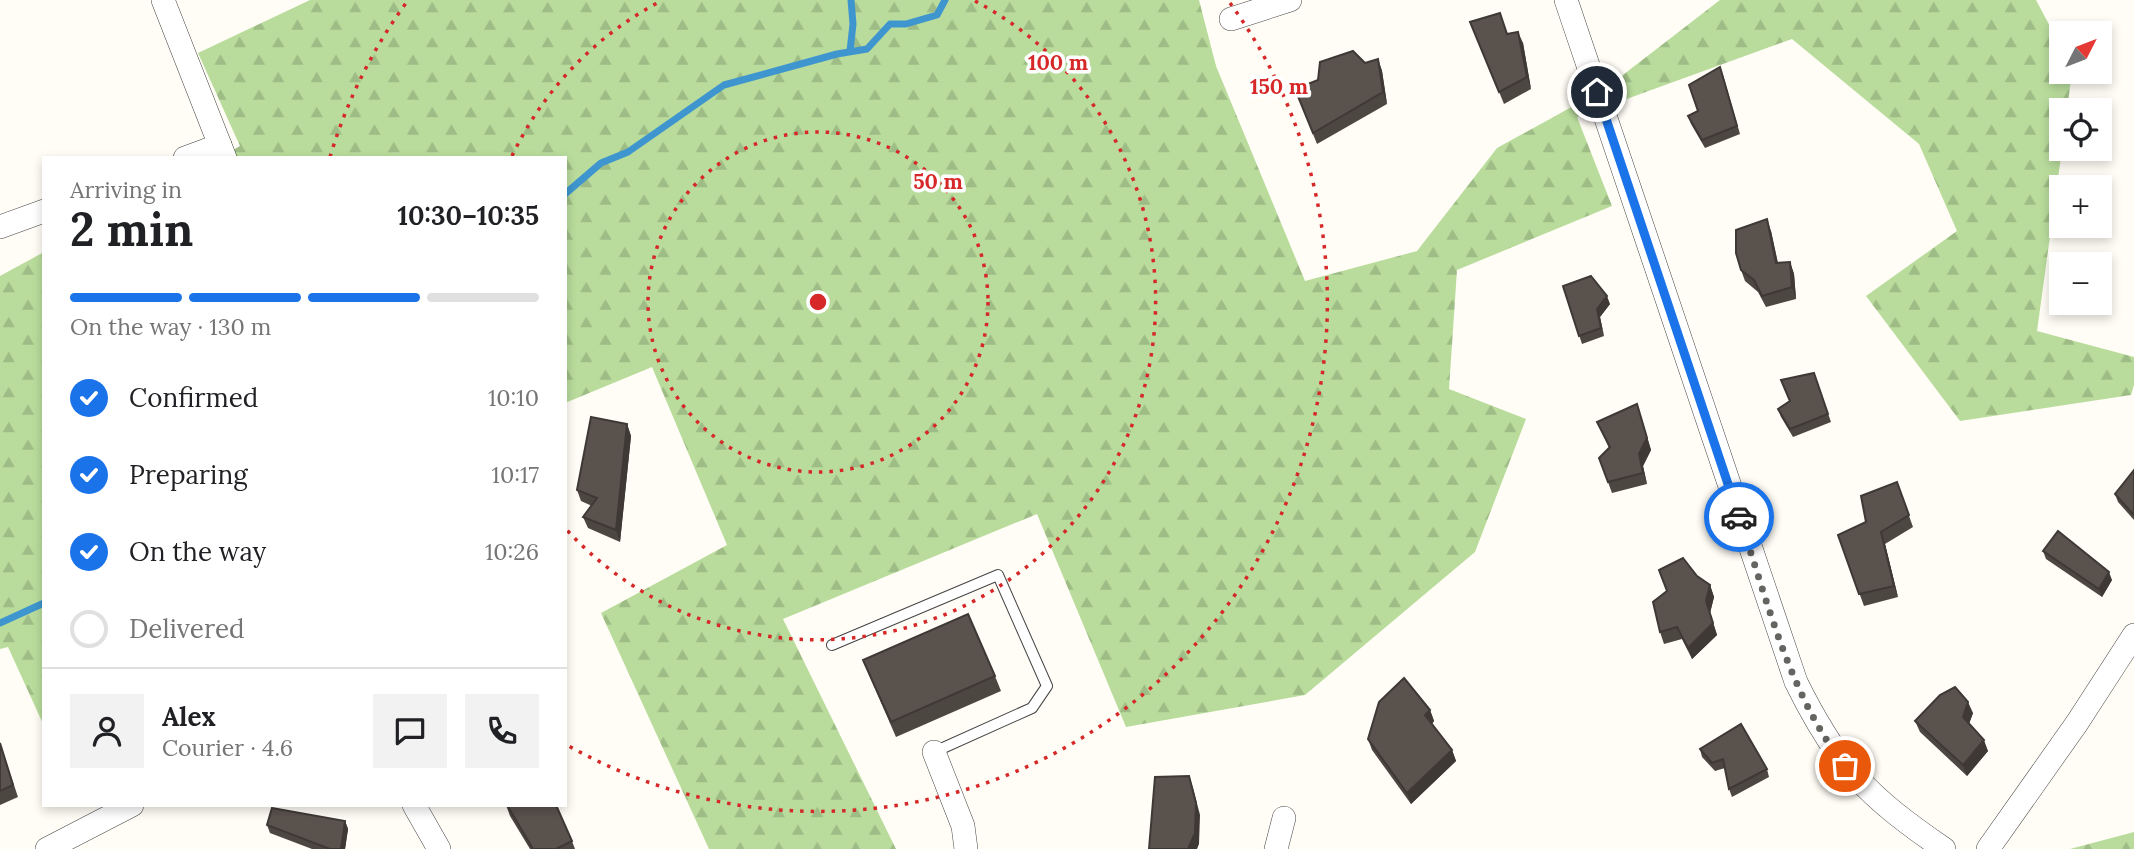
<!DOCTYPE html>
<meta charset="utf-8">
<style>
body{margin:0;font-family:Lora,serif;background:#f2f2f2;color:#202124;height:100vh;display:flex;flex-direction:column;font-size:26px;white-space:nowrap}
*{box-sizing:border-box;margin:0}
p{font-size:23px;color:#757577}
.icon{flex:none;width:38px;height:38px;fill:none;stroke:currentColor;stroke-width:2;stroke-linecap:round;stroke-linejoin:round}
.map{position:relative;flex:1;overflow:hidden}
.panel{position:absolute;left:42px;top:156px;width:525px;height:651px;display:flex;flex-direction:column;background:#fff;border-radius:0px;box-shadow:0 4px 10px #0003}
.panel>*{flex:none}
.needle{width:46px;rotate:48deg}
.buttons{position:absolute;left:2049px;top:21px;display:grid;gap:14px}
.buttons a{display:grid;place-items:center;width:63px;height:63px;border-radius:0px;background:#fff;box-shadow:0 4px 10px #0003;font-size:35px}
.pin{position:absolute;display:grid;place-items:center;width:60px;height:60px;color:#fff;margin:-30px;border:4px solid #fff;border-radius:50%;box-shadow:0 2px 7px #0007}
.courier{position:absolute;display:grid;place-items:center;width:70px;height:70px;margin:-35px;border:5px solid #1a73e8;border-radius:50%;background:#fff;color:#222;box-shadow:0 2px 9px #0007}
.headline em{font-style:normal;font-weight:700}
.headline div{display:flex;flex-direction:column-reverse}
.headline{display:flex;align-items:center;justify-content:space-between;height:119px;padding:0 28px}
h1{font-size:46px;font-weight:700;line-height:52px}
.bar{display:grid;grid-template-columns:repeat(4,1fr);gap:10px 7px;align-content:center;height:84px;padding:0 28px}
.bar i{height:9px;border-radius:5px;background:#e0e0e0}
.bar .on{background:#1a73e8}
.bar p{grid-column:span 4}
.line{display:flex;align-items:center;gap:18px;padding:0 28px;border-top:2px solid #e0e0e0}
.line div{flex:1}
.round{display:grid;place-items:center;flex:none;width:74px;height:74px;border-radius:0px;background:#f2f2f2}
ol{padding:0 28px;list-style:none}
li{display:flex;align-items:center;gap:21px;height:77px}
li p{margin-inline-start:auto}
li .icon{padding:7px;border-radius:50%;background:#1a73e8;color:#fff;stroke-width:4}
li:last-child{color:#757577}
li i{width:38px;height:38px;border:4px solid #e0e0e0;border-radius:50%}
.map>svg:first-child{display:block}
.forest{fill:url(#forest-firs)}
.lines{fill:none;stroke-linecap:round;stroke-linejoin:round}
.stream{stroke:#3f96cf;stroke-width:7}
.service-casing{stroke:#444;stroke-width:12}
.minor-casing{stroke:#444;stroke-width:24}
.service{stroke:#fff;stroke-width:10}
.minor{stroke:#fff;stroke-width:23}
.wall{fill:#4d4742}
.shaded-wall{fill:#3f3936}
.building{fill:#5a524d;stroke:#3f3936;stroke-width:2}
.done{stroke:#646461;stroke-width:7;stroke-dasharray:0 12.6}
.route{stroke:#1a73e8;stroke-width:9}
.ring{fill:none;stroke:#d62828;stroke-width:3.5;stroke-dasharray:3.5 7}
.centre{fill:#d62828;stroke:#fff;stroke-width:3.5}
.ring-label{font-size:21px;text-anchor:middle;font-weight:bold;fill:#d62828;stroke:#fff;stroke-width:7;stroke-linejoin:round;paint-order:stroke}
</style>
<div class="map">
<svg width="2134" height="849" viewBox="0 0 2134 849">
<defs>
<pattern id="forest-firs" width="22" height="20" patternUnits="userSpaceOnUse" patternTransform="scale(1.75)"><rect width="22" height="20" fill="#b9dc9c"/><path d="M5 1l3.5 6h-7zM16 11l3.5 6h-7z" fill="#9ebc85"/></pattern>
</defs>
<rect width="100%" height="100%" fill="#fffdf5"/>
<g class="forest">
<polygon points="310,0 1199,0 1216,66 1305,281 1417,251 1497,148 1606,88 1720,0 2036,0 2061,47 2062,72 2072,72 2067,110 2062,110 2062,149 2037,331 2134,357 2134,385 2131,395 1960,421 1866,296 1957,231 1919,144 1792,39 1577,117 1612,206 1457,270 1449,389 1526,419 1475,552 1305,695 1126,727 1037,514 783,619 896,849 709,849 601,613 727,545 652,367 565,403 565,158 220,157 240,146 198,53"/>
<polygon points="44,252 44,726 8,647 0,649 0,276"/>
<polygon points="2134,832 2134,849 2070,849"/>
</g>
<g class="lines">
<g class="stream">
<polyline points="850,51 853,24 851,0"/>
<polyline points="565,194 601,163 628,152 724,85 837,54 867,49 890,24 906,24 937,15 945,0"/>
<polyline points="0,623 44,603"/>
</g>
<defs>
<polyline id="service" points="832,645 998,575 1047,686 1032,708 934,752"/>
<g id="minor">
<polyline points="163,0 225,158"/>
<path d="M 1566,0 L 1796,682 C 1838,767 1867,796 1944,849"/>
<polyline points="1231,19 1290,0"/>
<polyline points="185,158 220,145"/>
<polyline points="0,227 44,211"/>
<polyline points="934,752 963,826 966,849"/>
<polyline points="414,805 439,849"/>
<polyline points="47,849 132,805"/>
<polyline points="1276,849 1284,818"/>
<polyline points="1988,849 2077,723 2134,635"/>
</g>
</defs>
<use href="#service" class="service-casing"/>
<use href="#minor" class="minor-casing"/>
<use href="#service" class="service"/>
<use href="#minor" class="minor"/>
</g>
<g class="wall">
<polygon points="1475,33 1507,34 1523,43 1531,89 1504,104"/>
<polygon points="1378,59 1382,71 1387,104 1317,144 1295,89"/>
<polygon points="1723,75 1740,134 1705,148 1691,124 1688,116 1698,111"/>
<polygon points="1771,231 1778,263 1790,262 1794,274 1796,299 1766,307 1758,292 1745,281 1741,270"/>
<polygon points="1563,286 1610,304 1600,317 1604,336 1582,344"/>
<polygon points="1814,373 1831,422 1793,437 1781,417 1778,409 1789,401"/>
<polygon points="1641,416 1651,450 1643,466 1647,484 1612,493 1599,458 1609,448 1597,422"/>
<polygon points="627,424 631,436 620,542 588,528 583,517 592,506 581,501 577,490"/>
<polygon points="2134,470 2134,520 2118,502 2115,494"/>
<polygon points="1897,482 1913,527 1885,544 1898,597 1864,606 1838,535 1866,522"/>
<polygon points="2043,551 2112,580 2102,597 2046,559"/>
<polygon points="1659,570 1697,576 1710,585 1714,597 1710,613 1717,635 1692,659 1682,639 1664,644 1660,632 1667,591"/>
<polygon points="863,660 995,676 1001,691 896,737 869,675"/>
<polygon points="1430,710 1434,721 1432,724 1452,750 1456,761 1411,804 1372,750 1368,739"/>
<polygon points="1973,713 1969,724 1988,751 1967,776 1920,732 1915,721"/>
<polygon points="0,743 18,797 0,805"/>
<polygon points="1700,749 1767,769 1769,777 1732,797 1729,789 1725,768 1715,771 1702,757"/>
<polygon points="506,805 572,841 575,849 530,849 510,816"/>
<polygon points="345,821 348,829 345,849 312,849 270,833 267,825"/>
</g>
<g class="shaded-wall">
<polygon points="1518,32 1523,43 1531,89 1527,77"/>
<polygon points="1378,59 1382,71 1387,104 1383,92"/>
<polygon points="1767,219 1771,231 1780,274 1776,263"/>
<polygon points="1790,262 1794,274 1796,299 1792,287"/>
<polygon points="1607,296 1610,304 1600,317 1604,336 1597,309"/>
<polygon points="1637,404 1651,450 1643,466 1647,484 1643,473 1639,454"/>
<polygon points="627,424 631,436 620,542 616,530"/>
<polygon points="1881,532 1885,544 1898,597 1894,586"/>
<polygon points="2109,572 2112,580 2102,597 2099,589"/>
<polygon points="1710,585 1714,597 1710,613 1717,635 1692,659 1688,648"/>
<polygon points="1968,702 1973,713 1967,729 1963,717"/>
<polygon points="1430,710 1434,721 1429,727 1425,715"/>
<polygon points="1984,740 1988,751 1967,776 1963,765"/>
<polygon points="1452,750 1456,761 1411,804 1407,793"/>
<polygon points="1189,776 1193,788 1200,815 1199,844 1197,849 1188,849"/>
<polygon points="345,821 348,829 345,849 341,849"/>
</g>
<g class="building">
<polygon points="1500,13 1507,34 1518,32 1527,77 1499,92 1470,22"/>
<polygon points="1353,51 1365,63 1378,59 1383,92 1313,133 1295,89 1318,80 1320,62"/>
<polygon points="1720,67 1737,126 1702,140 1688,116 1698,111 1689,85"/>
<polygon points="1767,219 1776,263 1790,262 1792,287 1762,296 1754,280 1741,270 1736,253 1736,230"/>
<polygon points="1591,276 1607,296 1597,309 1601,328 1579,336 1563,286"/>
<polygon points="1814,373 1828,414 1790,429 1778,409 1790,401 1781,380"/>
<polygon points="1637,404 1647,438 1639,454 1643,473 1608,482 1599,458 1610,447 1597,422"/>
<polygon points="591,417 627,424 616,530 583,517 597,498 577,490"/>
<polygon points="2134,470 2134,512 2133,514 2115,494"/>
<polygon points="1897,482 1909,515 1881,532 1894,586 1859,594 1838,535 1866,522 1861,496"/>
<polygon points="2058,531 2109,572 2099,589 2043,551"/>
<polygon points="1683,558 1697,576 1710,585 1706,601 1713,623 1688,648 1677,627 1660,632 1653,602 1667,591 1659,570"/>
<polygon points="968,614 995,676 891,722 863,660"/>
<polygon points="1404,678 1430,710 1425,715 1452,750 1407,793 1368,739 1379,702"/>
<polygon points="1955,687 1968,702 1963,717 1984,740 1963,765 1915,721 1940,695"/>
<polygon points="1741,724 1767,769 1729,789 1723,759 1712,763 1700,749"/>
<polygon points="0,743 13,785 0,791"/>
<polygon points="1189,776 1196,803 1195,833 1188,849 1149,849 1155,777"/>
<polygon points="507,805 556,805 572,841 556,849 533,849"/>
<polygon points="272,808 345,821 341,849 330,849 267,825"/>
</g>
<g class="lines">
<path class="done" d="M 1739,517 C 1768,601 1789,695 1845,766"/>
<polyline class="route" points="1597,92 1739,517"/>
</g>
<g class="ring">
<circle cx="818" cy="302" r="170"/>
<path d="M512 156A339 339 0 0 1 661 1M975 1A339 339 0 1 1 566 529"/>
<path d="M330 157A509 509 0 0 1 406 3M1230 3A509 509 0 0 1 567 745"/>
</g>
<circle cx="818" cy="302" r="10" class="centre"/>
<g class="ring-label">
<text x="1058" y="70">100 m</text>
<text x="1279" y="94">150 m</text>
<text x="938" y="189">50 m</text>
</g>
</svg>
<div class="buttons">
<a><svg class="needle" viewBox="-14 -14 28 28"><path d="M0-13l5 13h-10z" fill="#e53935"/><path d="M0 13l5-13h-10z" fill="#757577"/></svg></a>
<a><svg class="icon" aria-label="locate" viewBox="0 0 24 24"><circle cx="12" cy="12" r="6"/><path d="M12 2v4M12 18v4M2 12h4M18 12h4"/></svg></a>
<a>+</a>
<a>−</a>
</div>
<div class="pin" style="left:1845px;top:766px;background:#ea580c"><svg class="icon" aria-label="bag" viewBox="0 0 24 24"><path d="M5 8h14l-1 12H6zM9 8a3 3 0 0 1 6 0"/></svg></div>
<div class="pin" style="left:1597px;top:92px;background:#1f2937"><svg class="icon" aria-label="home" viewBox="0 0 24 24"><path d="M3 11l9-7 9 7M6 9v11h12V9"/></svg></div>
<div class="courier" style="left:1739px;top:517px"><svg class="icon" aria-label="car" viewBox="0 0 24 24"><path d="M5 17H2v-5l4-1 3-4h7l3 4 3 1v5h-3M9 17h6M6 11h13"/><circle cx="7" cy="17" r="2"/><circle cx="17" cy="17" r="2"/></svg></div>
<section class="panel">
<div class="headline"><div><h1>2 min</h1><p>Arriving in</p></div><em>10:30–10:35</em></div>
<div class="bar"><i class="on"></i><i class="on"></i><i class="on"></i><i></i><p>On the way · 130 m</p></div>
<ol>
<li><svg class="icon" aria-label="check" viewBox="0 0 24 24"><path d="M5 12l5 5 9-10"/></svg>Confirmed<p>10:10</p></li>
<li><svg class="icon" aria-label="check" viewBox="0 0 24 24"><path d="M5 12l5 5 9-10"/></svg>Preparing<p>10:17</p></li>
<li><svg class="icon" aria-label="check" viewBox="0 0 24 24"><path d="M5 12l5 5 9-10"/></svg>On the way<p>10:26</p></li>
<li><i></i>Delivered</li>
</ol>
<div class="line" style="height:126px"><a class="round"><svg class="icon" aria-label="person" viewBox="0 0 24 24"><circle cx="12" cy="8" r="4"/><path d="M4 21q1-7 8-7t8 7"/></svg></a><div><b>Alex</b><p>Courier · 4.6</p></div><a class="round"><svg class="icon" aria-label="chat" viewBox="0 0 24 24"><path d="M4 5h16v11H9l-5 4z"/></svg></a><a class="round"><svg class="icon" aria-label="phone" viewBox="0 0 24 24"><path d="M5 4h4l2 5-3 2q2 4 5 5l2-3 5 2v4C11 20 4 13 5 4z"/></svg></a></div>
</section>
</div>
